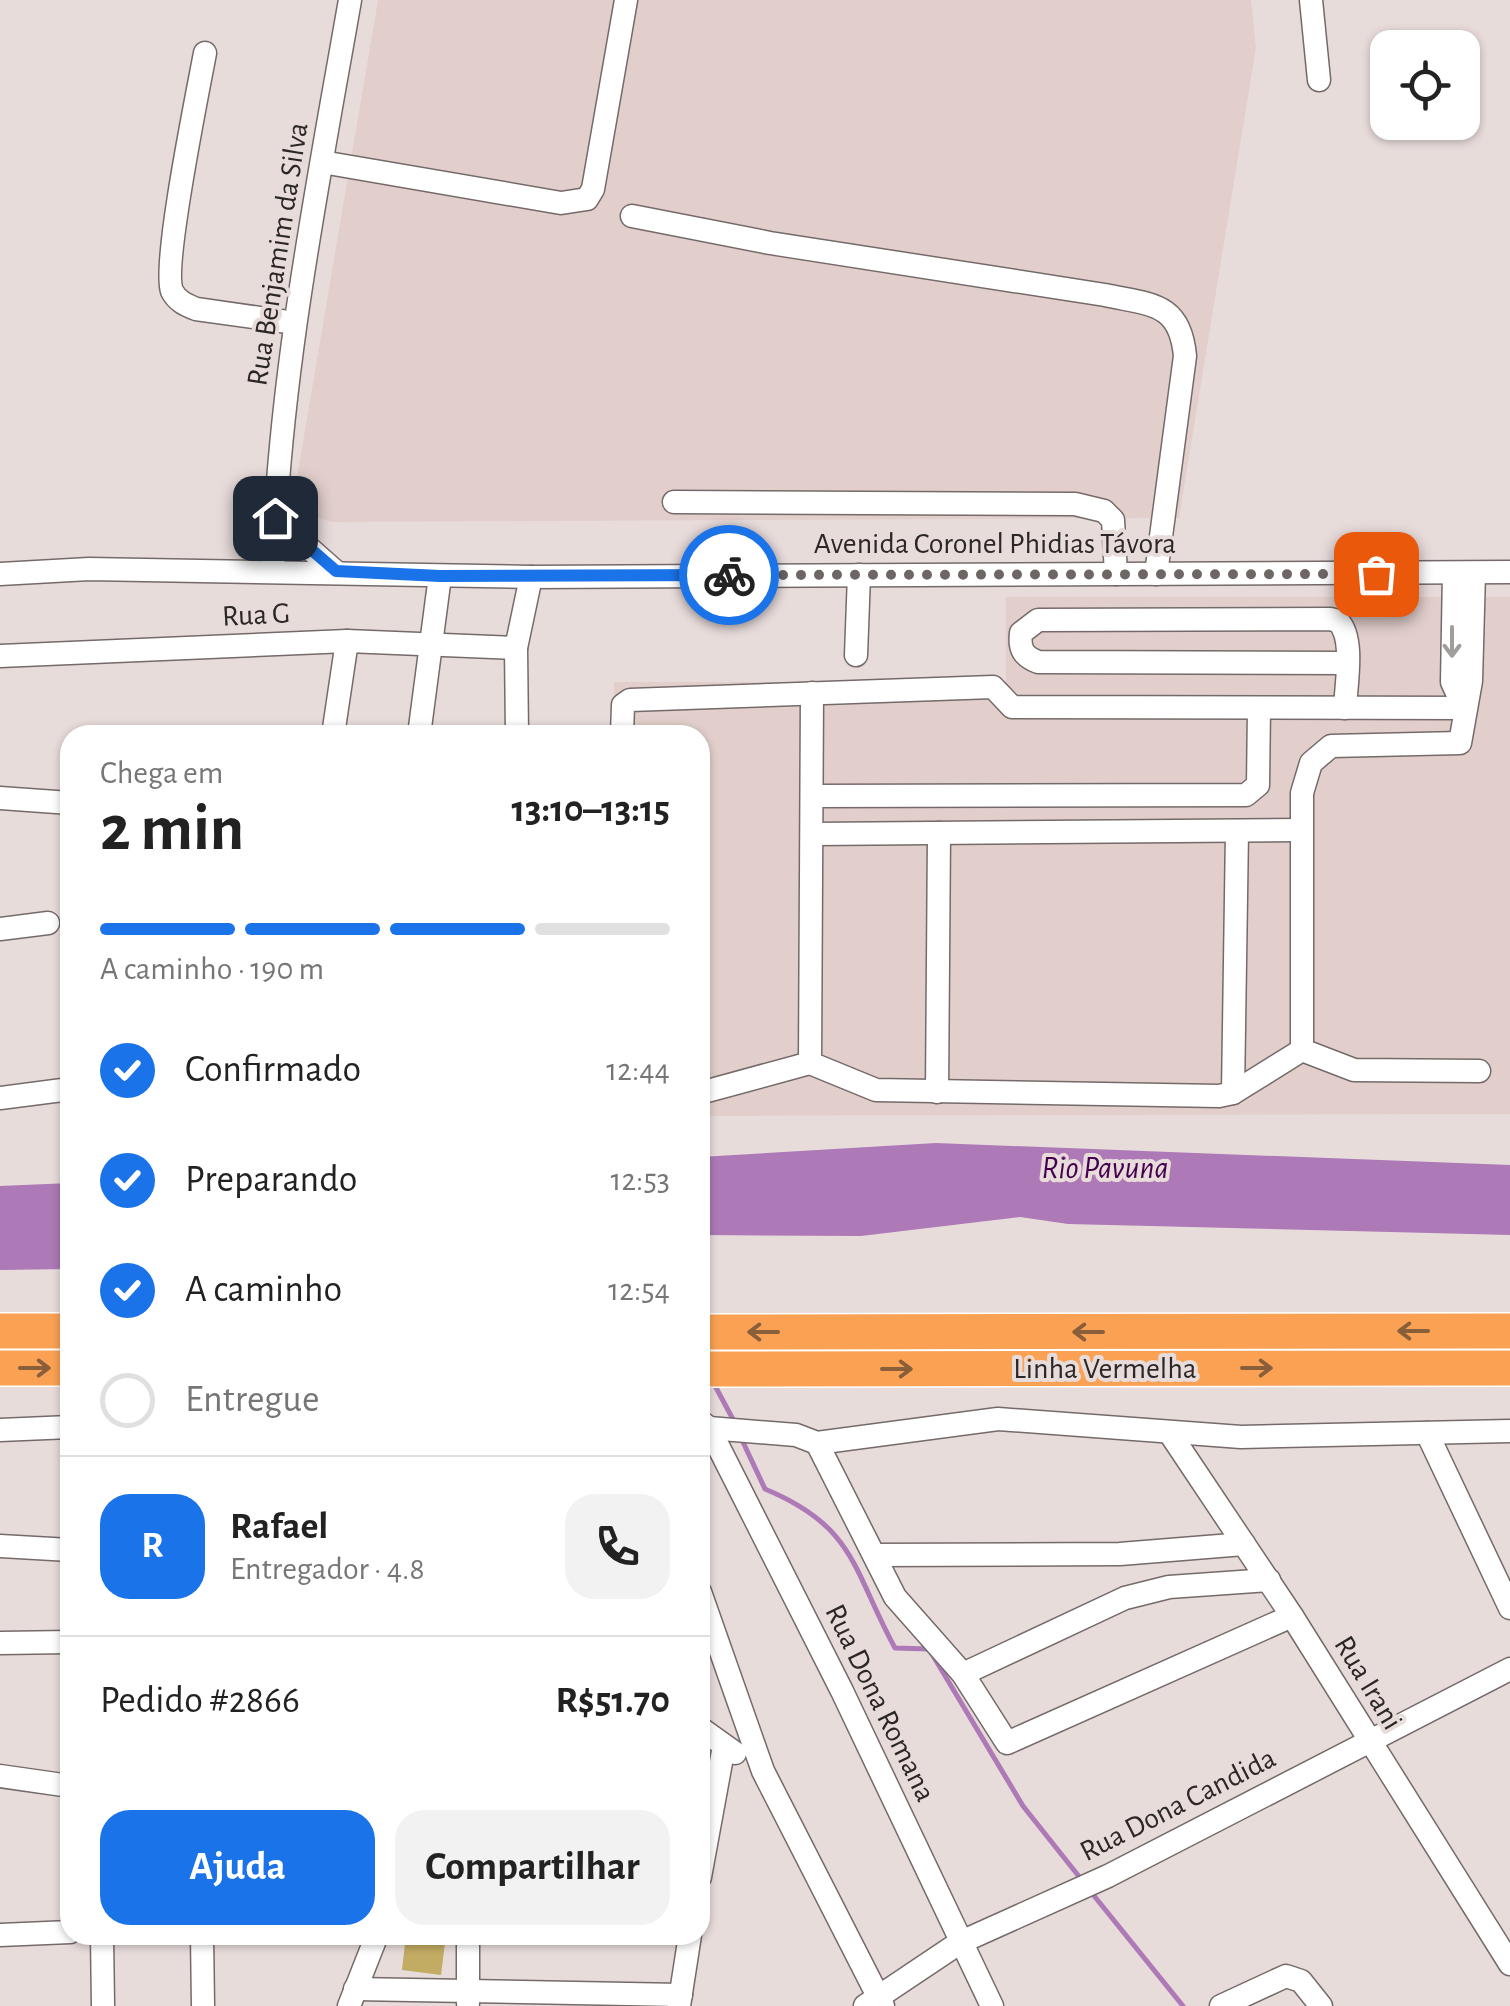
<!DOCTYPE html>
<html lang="pt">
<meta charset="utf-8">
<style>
body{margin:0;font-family:"Alegreya Sans",sans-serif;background:#f2f2f2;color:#222;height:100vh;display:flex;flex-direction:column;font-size:38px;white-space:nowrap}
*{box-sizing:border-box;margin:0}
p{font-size:32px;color:#767676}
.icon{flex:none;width:55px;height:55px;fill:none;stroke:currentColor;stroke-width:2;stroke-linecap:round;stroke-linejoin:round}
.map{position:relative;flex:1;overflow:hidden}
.drawer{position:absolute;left:60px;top:725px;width:650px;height:1220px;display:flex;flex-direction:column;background:#fff;border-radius:30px;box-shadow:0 2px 8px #0004}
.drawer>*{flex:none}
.fabs{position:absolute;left:1370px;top:30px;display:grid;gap:20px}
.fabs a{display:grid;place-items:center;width:110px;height:110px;border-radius:20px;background:#fff;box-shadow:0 2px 8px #0004;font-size:50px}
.pin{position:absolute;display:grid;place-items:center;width:85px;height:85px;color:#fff;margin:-42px;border-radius:20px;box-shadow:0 5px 15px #0006}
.courier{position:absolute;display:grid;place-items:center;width:100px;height:100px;margin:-50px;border:8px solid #1a73e8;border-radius:50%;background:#fff;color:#222;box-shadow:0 2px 12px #0007}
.head em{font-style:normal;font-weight:600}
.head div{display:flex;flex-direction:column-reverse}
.head{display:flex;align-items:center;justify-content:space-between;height:170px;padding:0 40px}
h1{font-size:65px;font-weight:600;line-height:75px}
.bar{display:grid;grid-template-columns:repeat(4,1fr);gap:15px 10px;align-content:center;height:120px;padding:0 40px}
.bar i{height:12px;border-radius:8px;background:#e0e0e0}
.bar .active{background:#1a73e8}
.bar p{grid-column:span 4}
.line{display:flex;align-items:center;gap:25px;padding:0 40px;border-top:2px solid #e0e0e0}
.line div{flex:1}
.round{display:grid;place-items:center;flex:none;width:105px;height:105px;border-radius:30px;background:#f2f2f2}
ol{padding:0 40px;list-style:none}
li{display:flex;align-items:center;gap:30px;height:110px}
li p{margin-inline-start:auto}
li .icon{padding:10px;border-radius:50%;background:#1a73e8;color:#fff;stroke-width:4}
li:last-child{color:#767676}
li i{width:55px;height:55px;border:5px solid #e0e0e0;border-radius:50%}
.action{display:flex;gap:20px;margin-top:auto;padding:20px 40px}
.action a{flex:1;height:115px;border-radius:30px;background:#1a73e8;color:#fff;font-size:40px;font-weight:600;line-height:115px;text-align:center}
.action a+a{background:#f2f2f2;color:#222}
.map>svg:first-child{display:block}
.built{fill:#e2cfcc}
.green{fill:#c2ab62}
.water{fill:#ad79b6}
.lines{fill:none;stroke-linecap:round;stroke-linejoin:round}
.stream{stroke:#ad79b6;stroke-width:5}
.minor-casing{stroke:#746a69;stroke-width:25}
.highway-casing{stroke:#fff;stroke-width:38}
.minor{stroke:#fff;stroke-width:22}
.highway{stroke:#faa154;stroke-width:35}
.oneway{stroke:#a09e9d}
.oneway2{stroke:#885e3b}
.done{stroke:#6d6665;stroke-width:10;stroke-dasharray:0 18}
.route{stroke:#1a73e8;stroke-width:12}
.labels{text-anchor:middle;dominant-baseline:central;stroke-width:8;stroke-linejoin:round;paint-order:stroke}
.street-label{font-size:30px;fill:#2b2726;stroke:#e8dcdb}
.water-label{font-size:32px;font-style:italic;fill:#450050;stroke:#e8dcdb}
</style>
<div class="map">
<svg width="1510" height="2006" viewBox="0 0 1510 2006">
<rect width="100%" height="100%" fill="#e8dcdb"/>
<g class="built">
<polygon points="378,0 1251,0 1256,48 1179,518 332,522 317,518 306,510 298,489 298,471"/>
<polygon points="1006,597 1510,597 1510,1114 700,1116 700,735 614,735 614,682 1006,682"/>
</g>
<polygon class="green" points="406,1935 446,1935 441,1975 402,1970"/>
<g class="water">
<polygon points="936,1143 1510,1165 1510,1235 1068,1224 1020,1217 861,1236 700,1235 700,1157"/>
<polygon points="70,1183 70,1269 0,1270 0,1186"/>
</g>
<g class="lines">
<g class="stream">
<polyline points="713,1382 736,1425"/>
<path d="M 742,1440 L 765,1489 C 856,1527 852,1569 895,1648 L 929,1649 L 1023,1806 L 1081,1879"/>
<polyline points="1091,1892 1183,2006"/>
</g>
<defs>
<g id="minor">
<polyline points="1311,0 1319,80"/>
<path d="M 205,53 C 198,91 162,266 172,291 C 177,301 186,305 196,309 L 295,323"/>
<polyline points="322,162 561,203 587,199 593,189 626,0"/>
<path d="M 632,216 L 770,243 L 1105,295 C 1151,305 1180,302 1185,356 L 1156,574"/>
<polyline points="674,502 1075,504 1104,511 1113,520 1116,574"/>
<polyline points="275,518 335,571"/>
<path d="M 273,570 C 279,378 317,189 350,0"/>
<polyline points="1454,573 1452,682 1464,708"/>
<polyline points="0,574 89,569 531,577 1510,572"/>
<polyline points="856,655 859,575"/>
<polyline points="0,656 347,641 516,648"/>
<path d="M 1345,708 C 1346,684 1355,638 1338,621 L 1330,619 L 1038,620 L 1021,633 C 1019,649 1023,656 1038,662 L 1346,663"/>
<polyline points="333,735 347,641"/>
<polyline points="419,735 440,576"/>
<polyline points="517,735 516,648 531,577"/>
<polyline points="622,735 623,705 630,700 993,687 1012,707 1464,708"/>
<polyline points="814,796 1246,795 1258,785 1259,708"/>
<polyline points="0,798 70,803"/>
<polyline points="815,834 1300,830"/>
<polyline points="0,929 48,923"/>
<polyline points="1302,1050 1302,793 1311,763 1331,746 1460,743 1471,681 1474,573"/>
<polyline points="810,1063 812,693"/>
<polyline points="937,1092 939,833"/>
<polyline points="700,1093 810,1063 876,1090 1219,1096 1233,1093 1302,1050 1354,1070 1479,1071"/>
<polyline points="1233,1093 1237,831"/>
<polyline points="0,1098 70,1089"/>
<polyline points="700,1421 709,1428 842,1691 992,2006"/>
<polyline points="709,1428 796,1435 817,1443 998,1419 1241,1437 1510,1431"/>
<polyline points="0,1430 70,1427"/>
<polyline points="1427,1433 1510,1608"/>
<polyline points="1171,1435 1292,1616 1510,1964"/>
<polyline points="817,1443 895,1597 963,1674 1007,1743 1292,1616"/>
<polyline points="0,1546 70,1550"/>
<polyline points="874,1555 1120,1554 1244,1544"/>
<polyline points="700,1592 763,1771 883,2006"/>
<polyline points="0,1643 70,1642"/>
<polyline points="963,1674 1125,1598 1169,1587 1269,1580"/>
<polyline points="700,1728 735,1753"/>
<polyline points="0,1776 70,1786"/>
<polyline points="700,1877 724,1746"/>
<polyline points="0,1935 70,1932"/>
<polyline points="102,1935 103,2006"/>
<polyline points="202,1935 203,2006"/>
<polyline points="468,1935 468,2003"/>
<polyline points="355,1989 681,1995"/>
<polyline points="349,2006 377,1935"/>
<polyline points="679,2006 690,1935"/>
<polyline points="865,2006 959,1943 1108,1876 1510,1669"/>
<polyline points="1221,2006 1286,1976 1301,1981 1321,2006"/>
</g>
<g id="highway">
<polyline points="0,1331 70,1331"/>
<polyline points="700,1332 1510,1331"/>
<polyline points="0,1368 70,1368"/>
<polyline points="700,1369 1510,1368"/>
</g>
</defs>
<use href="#minor" class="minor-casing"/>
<use href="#highway" class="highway-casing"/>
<use href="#minor" class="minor"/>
<use href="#highway" class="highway"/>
</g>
<defs><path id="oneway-shaft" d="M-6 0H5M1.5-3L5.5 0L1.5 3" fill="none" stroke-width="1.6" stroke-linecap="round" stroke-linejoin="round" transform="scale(2.5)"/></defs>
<use class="oneway" href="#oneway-shaft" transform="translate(1452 642) rotate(90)"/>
<g class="oneway2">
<use href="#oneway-shaft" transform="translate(1413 1331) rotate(180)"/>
<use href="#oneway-shaft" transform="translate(763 1332) rotate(180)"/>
<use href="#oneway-shaft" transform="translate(1088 1332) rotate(180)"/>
<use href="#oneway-shaft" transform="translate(35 1368)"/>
<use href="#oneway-shaft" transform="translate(1257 1368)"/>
<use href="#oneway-shaft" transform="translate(897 1369)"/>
</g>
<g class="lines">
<polyline class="done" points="729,575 1376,574"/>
<polyline class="route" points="275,518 336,571 440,576 729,575"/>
</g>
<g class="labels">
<g class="street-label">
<text transform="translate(278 254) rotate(-81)">Rua Benjamim da Silva</text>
<text x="995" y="544">Avenida Coronel Phidias Távora</text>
<text transform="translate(256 615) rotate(-3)">Rua G</text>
<text x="1105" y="1369">Linha Vermelha</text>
<text transform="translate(1368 1683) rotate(59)">Rua Irani</text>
<text transform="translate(880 1703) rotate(64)">Rua Dona Romana</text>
<text transform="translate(1178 1805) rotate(-27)">Rua Dona Candida</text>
</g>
<g class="water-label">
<text x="1105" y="1168">Rio Pavuna</text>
</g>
</g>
</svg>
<div class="fabs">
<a><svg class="icon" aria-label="locate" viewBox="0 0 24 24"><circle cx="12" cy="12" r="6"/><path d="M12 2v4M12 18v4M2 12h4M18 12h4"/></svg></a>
</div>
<div class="pin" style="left:1376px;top:574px;background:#ea580c"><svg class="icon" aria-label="bag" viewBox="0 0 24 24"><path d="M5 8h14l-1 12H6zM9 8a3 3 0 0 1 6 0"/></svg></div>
<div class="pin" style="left:275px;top:518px;background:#1f2937"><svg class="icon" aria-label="home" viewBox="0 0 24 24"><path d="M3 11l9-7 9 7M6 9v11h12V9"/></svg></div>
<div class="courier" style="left:729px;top:575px"><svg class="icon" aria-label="bike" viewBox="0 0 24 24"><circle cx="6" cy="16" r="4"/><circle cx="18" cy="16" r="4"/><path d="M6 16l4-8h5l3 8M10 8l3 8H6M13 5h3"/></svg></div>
<section class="drawer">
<div class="head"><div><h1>2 min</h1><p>Chega em</p></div><em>13:10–13:15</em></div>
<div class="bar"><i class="active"></i><i class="active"></i><i class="active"></i><i></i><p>A caminho · 190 m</p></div>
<ol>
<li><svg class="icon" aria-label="check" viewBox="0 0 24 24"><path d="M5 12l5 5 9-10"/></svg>Confirmado<p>12:44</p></li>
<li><svg class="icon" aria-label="check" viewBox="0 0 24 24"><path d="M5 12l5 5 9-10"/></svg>Preparando<p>12:53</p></li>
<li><svg class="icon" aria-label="check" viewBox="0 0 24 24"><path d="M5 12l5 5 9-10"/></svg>A caminho<p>12:54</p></li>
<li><i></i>Entregue</li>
</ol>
<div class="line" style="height:180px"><b class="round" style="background:#1a73e8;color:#fff">R</b><div><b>Rafael</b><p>Entregador · 4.8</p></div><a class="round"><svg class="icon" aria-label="phone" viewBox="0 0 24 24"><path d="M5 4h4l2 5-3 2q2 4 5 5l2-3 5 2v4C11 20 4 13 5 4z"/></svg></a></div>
<div class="line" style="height:130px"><div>Pedido #2866</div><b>R$51.70</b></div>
<div class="action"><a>Ajuda</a><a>Compartilhar</a></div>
</section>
</div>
